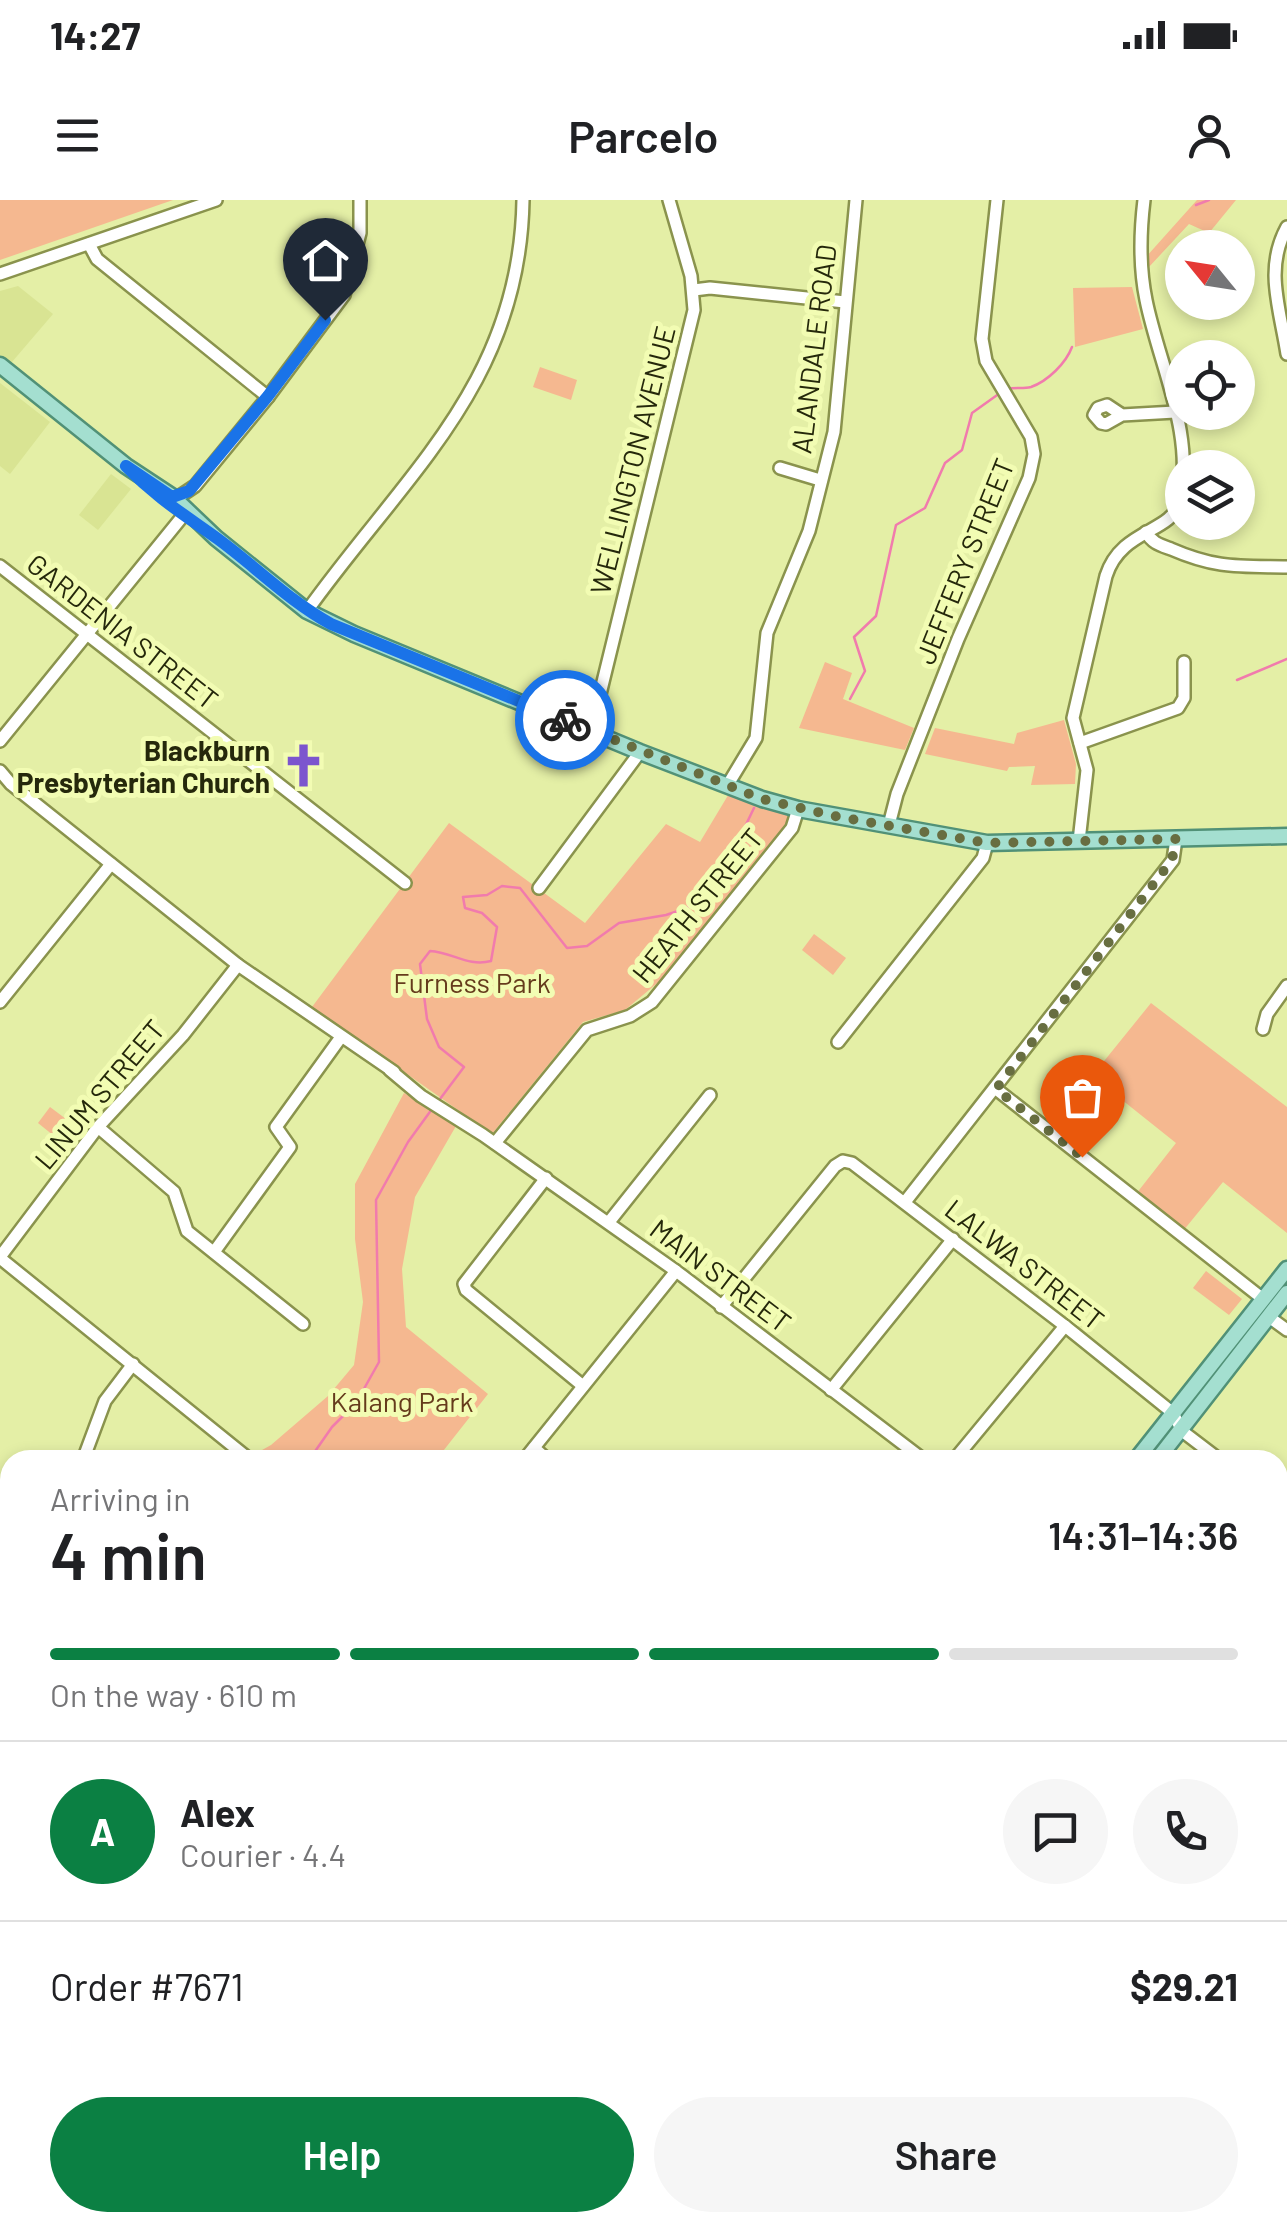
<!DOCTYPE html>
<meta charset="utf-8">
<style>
body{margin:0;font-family:Barlow,sans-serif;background:#f6f6f6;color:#202124;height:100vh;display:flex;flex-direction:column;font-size:38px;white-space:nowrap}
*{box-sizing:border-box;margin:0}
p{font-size:32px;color:#757577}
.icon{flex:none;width:55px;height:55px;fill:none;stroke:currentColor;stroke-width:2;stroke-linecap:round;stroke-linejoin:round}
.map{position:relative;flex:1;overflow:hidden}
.sheet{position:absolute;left:0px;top:1250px;width:1288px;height:782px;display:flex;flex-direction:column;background:#fff;border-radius:30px 30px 0 0;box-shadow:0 5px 15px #0003}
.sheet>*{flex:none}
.needle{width:65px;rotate:300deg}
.tools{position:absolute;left:1165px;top:30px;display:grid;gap:20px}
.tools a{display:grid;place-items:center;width:90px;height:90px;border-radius:50%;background:#fff;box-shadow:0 5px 15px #0003;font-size:50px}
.pin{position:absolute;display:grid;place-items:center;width:85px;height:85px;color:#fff;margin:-102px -42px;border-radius:50% 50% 50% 0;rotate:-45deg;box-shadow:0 0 10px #0007}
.pin .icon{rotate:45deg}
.courier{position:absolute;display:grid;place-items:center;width:100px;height:100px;margin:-50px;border:8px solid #1a73e8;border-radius:50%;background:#fff;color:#222;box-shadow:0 2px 12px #0007}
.overview em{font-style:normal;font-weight:600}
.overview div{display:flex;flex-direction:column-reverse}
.overview{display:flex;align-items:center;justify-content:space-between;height:170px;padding:0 50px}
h1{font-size:65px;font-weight:600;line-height:75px}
.bar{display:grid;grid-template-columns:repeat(4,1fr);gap:15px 10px;align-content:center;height:120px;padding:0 50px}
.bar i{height:12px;border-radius:8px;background:#e0e0e0}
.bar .on{background:#0b8043}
.bar p{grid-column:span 4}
.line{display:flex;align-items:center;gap:25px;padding:0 50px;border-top:2px solid #e0e0e0}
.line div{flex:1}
.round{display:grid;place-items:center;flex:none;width:105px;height:105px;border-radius:52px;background:#f6f6f6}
.button{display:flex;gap:20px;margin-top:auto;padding:20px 50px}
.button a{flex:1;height:115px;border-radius:60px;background:#0b8043;color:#fff;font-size:40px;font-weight:600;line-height:115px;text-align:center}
.button a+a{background:#f6f6f6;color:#202124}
.status{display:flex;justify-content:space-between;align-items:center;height:70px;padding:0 50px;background:#fff;direction:ltr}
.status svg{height:28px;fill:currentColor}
header{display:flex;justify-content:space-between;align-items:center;height:130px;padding:0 50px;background:#fff;font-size:45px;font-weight:600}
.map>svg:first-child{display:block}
.built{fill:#d9e493}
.green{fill:#f5b890}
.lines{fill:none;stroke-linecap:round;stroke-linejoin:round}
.stream{stroke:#f17bad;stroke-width:2.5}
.minor-casing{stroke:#8a934d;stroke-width:16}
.major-casing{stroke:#519177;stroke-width:19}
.minor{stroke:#fff;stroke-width:11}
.major{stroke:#a4dfd0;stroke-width:14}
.done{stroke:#686e41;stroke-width:10;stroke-dasharray:0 18}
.route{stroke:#1a73e8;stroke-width:12}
.labels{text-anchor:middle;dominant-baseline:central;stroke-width:10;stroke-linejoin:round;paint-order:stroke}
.street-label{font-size:28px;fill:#25280b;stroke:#f2fcb3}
.poi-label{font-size:28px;font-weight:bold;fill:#25280b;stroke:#f2fcb3;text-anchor:end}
.park-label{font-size:28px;fill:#653b1c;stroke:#f2fcb3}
</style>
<div class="status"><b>14:27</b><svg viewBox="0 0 49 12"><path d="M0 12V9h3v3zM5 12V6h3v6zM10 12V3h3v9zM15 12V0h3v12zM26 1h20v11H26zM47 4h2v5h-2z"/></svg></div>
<header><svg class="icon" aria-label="menu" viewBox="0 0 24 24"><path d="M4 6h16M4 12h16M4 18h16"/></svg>Parcelo<svg class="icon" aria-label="person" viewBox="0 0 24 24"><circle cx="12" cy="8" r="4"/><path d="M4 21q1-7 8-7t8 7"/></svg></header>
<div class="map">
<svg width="1287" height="2031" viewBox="0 0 1287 2031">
<rect width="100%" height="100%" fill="#e4efa6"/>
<g class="built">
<polygon points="18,86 53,114 0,176 0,91"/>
<polygon points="0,183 50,222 10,274 0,266"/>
<polygon points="111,274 131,289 98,330 79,315"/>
</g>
<g class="green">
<polygon points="0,0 173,0 0,60"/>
<polygon points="1197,0 1236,0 1209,33 1189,24 1148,68 1146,57"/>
<polygon points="1132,87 1143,129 1075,147 1073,88"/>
<polygon points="540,167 577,180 571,200 533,187"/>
<polygon points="825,462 852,473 843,499 914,528 905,550 799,528"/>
<polygon points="1064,520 1076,564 1075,584 1031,585 1035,566 1009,567 1007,571 925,554 935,528 1014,544 1017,533"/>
<polygon points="730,592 787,615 789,623 667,775 625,810 583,822 492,934 312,807 449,623 585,723 666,624 700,642"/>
<polygon points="814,734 846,758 833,775 802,750"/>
<polygon points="1151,803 1287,907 1287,1033 1223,982 1183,1031 1136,994 1176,943 1092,876"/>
<polygon points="404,893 456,926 415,997 402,1069 406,1127 488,1194 436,1260 244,1260 271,1245 328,1196 354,1165 363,1102 355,1039 355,984"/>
<polygon points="50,907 82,931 69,948 38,923"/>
<polygon points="1206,1071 1242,1099 1229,1115 1193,1088"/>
<polygon points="10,1445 10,1642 0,1648 0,1464"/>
<polygon points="10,1694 10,1796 0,1788 0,1706"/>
</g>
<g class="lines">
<g class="stream">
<polyline points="1196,5 1209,0"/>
<path d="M 1007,189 C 1016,187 1023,189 1031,187 C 1048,181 1066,163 1072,147"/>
<polyline points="1237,480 1287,459"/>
<polyline points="850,499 865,471 854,437 876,416 896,325 925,308 945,263 962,250 972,213 1000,193"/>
<path d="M 437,903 L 464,867 L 439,847 L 427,819 L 420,764 L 430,751 C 452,752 468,767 491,761 L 497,727 L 482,713 L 465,708 L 463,697 L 487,695 L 502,686 L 520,688 L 567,748 L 587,746 L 619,723 L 666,715 L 687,708 L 740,637 L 754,608"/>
<polyline points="309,1260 332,1227 356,1203 379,1162 376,1000 408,942 432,909"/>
<polyline points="0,1574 10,1567"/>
</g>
<defs>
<g id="minor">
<path d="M 1287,27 C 1264,69 1280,108 1287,154"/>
<polyline points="89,44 97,59 268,197"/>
<polyline points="0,74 216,0"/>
<polyline points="694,90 710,88 845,102"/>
<polyline points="1122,215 1107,205 1098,208 1094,215 1101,223 1106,224 1122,215 1175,212"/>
<polyline points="780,268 820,280"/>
<polyline points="173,297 180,296 195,286 268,197 344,95 360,33 360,0"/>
<path d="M 1146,332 C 1152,343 1160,345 1171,349 C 1217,369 1239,366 1287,367"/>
<polyline points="0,366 405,683"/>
<path d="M 307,411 C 404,275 520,184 523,0"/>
<polyline points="591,531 694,110 691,76 669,0"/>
<polyline points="0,541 182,317"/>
<polyline points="1080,543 1178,508 1184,498 1184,462"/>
<polyline points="0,571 11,584 238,765 394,872"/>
<polyline points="727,586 756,538 767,433 809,331 834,232 856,0"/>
<polyline points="889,625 897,594 958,439 1029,278 1034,254 1031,237 986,161 982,139 997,0"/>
<path d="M 1079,641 L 1087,570 L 1073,518 L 1106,376 C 1121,329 1171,333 1179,303 C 1196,236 1159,165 1146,100 C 1139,66 1140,33 1144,0"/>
<polyline points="539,688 640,552"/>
<polyline points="0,802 111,664"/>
<polyline points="1263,829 1267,814 1287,786"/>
<polyline points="838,842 983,658 987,643"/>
<polyline points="390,870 421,896 483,935 676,1071 924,1260"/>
<polyline points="996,889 1263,1099"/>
<polyline points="98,927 174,992 187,1031 303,1124"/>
<polyline points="495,943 587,830 630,816 652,802 792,628 798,609"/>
<polyline points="546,978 464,1084 466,1090 583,1186"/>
<polyline points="905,1002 1173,660 1176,639"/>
<polyline points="609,1022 710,895"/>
<polyline points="214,1052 290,947 276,927 341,837"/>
<polyline points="0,1057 98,927 183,835 238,765"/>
<polyline points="0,1058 249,1259"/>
<polyline points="721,1107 835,966 843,961 852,963 1065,1126 1173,1213 1182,1231 1220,1260"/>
<polyline points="1269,1117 1287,1130"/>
<polyline points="831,1190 953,1039"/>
<polyline points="534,1248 548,1260"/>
<polyline points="83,1260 105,1201 133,1164"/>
<polyline points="524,1260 676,1071"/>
<polyline points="954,1260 1065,1126"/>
<polyline points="1278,1304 1287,1311"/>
<polyline points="0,1332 10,1322"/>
<polyline points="1278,1457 1287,1465"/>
<polyline points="1278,1626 1287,1633"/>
<polyline points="1278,1785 1287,1792"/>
<polyline points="0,1805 10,1812"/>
<polyline points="1278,1816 1287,1804"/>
<polyline points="0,1971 10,1979"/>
<polyline points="64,2022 74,2031"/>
<polyline points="273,2022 283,2031"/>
<polyline points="641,2022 652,2031"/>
<polyline points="767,2022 778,2031"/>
<polyline points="1020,2022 1031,2031"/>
<polyline points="1272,2022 1284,2031"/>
<polyline points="1174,2028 1178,2022"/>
<polyline points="354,2031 361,2022"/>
<polyline points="726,2031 733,2022"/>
</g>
<g id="major">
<polyline points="0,165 126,266 173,297 216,338 307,411 354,434 640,552 762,599 798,609 987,643 1287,636"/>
<polyline points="1136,1260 1287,1069"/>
<polyline points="1157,1260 1287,1093"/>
<polyline points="517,2031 524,2022"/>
<polyline points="534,2031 541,2022"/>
</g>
</defs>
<use href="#minor" class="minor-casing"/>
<use href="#major" class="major-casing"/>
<use href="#minor" class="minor"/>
<use href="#major" class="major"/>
</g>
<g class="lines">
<polyline class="done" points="565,520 762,599 839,617 987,643 1176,639 1172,660 996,889 1082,957"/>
<path class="route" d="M 325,120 L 268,196 L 189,291 L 172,297 L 126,266 C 158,299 182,313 218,339 C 256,367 289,401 331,424 L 565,520"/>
</g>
<defs>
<symbol id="church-bare" viewBox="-9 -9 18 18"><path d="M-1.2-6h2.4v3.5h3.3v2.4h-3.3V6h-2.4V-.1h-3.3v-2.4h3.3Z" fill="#7c55ce" stroke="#f2fcb3" stroke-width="2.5" paint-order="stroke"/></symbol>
</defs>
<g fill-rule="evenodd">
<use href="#church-bare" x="272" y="534" width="63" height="63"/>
</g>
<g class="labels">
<g class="street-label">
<text transform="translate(813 149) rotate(-83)">ALANDALE ROAD</text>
<text transform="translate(632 260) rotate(-76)">WELLINGTON AVENUE</text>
<text transform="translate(964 361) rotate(-68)">JEFFERY STREET</text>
<text transform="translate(123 431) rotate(38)">GARDENIA STREET</text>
<text transform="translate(697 705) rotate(-51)">HEATH STREET</text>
<text transform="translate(99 894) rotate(-50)">LINUM STREET</text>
<text transform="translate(1025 1064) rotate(38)">LALWA STREET</text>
<text transform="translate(721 1075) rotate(37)">MAIN STREET</text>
</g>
<g class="poi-label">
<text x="270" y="550">Blackburn<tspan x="270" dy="32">Presbyterian Church</tspan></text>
</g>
<g class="park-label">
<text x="472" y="782">Furness Park</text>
<text x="402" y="1201">Kalang Park</text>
</g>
</g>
</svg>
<div class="tools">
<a><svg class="needle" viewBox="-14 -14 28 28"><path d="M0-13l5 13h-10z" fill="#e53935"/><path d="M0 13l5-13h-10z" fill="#757577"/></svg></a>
<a><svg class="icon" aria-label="locate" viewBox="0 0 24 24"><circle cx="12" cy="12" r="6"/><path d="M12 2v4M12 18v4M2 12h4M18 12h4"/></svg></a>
<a><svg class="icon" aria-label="layers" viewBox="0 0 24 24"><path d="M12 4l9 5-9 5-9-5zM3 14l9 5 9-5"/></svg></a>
</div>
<div class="pin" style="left:1082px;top:957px;background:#ea580c"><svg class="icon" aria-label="bag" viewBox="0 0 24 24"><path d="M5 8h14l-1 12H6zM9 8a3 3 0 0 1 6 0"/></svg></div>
<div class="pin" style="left:325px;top:120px;background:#1f2937"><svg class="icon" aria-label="home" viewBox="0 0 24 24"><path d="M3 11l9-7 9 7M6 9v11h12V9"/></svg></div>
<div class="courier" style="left:565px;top:520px"><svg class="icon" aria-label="bike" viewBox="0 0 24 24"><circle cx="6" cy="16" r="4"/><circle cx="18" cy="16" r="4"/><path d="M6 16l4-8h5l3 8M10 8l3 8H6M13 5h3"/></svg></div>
<section class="sheet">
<div class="overview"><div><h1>4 min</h1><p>Arriving in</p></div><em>14:31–14:36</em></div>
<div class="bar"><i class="on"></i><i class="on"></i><i class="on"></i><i></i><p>On the way · 610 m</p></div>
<div class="line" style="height:180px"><b class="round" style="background:#0b8043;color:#fff">A</b><div><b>Alex</b><p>Courier · 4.4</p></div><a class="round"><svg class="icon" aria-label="chat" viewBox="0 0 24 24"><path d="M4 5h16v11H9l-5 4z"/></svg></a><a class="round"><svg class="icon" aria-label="phone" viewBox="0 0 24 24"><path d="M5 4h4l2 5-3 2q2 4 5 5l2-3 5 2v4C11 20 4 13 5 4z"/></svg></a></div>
<div class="line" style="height:130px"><div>Order #7671</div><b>$29.21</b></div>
<div class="button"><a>Help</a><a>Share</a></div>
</section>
</div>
